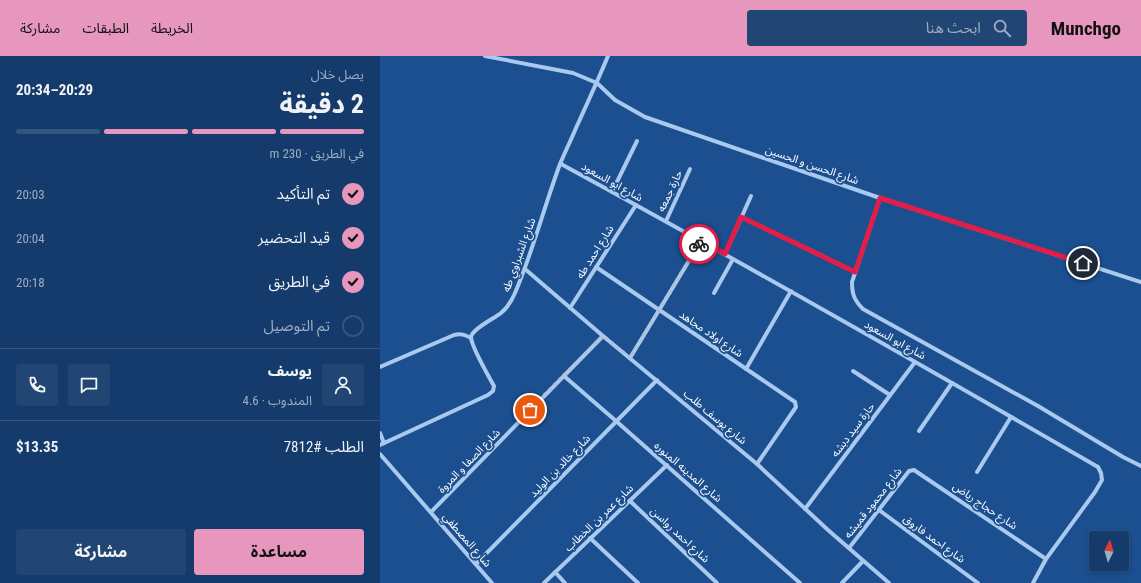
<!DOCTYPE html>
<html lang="ar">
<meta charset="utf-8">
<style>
body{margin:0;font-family:"Roboto Condensed","Noto Sans Arabic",sans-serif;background:#214673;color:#f1f3f6;direction:rtl;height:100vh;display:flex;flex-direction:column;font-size:15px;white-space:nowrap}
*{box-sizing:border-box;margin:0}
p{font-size:13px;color:#9dadc1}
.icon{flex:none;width:22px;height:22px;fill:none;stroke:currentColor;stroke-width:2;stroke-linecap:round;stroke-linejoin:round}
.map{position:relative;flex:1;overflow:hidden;direction:ltr}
.sheet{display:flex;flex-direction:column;background:#143b6b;width:380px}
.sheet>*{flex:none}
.needle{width:26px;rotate:5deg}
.buttons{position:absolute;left:709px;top:475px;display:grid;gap:8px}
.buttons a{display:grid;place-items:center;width:40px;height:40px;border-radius:4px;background:#143b6b;box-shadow:0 2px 6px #0003,0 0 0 1px #33557e;font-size:20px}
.pin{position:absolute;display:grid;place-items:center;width:34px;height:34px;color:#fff;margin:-17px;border:2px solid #fff;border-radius:50%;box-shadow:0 1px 4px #0007}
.courier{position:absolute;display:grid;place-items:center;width:40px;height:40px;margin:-20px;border:3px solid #e11d48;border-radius:50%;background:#fff;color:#222;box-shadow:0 1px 5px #0007}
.summary em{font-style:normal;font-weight:700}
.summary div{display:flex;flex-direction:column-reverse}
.summary{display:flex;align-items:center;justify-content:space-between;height:68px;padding:0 16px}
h1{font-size:26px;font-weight:700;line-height:30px}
.bar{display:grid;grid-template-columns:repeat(4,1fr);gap:6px 4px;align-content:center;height:48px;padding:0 16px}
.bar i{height:5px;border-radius:3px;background:#33557e}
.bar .active{background:#e797bd}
.bar p{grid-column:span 4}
.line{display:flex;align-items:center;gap:10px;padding:0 16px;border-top:1px solid #33557e}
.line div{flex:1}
.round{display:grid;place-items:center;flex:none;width:42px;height:42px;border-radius:4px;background:#214673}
ol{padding:0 16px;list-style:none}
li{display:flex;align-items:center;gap:12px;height:44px}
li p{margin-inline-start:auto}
li .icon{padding:4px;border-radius:50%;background:#e797bd;color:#111;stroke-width:4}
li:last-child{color:#9dadc1}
li i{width:22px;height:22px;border:2px solid #33557e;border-radius:50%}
.button{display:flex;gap:8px;margin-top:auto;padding:8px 16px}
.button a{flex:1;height:46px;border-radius:4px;background:#e797bd;color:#111;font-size:16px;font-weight:700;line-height:46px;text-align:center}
.button a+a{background:#214673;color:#f1f3f6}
header{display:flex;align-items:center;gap:24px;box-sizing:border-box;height:56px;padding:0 20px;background:#e797bd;color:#111}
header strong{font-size:19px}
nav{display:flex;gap:22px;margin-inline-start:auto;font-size:14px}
.search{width:280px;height:36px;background:#214673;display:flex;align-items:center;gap:10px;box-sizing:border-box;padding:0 14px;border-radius:4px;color:#9dadc1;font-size:15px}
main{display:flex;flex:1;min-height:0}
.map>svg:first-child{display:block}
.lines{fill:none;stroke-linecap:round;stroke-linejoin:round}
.minor{stroke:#a9c9ee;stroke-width:4}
.done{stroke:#afc1d8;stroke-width:4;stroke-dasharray:0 7.2}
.route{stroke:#e11d48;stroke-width:5}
.labels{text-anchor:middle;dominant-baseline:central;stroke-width:3.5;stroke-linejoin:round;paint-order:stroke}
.street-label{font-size:11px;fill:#fff;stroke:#1b4f8f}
</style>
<header>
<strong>Munchgo</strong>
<div class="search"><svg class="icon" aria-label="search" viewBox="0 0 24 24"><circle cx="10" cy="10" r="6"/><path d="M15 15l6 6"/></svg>ابحث هنا</div>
<nav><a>الخريطة</a><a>الطبقات</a><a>مشاركة</a></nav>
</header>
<main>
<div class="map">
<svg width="761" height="527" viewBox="0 0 761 527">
<rect width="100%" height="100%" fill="#1b4f8f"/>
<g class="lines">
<g class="minor">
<polyline points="105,0 193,17 217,27 235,44 265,61 500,142 761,226"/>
<path d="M 181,108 C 361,206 540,308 718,411 L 721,417 L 722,424 L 715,436 L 666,503 L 653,527"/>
<polyline points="232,136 257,85"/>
<path d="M 500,142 L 472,226 C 472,238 474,244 483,253 L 658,350 L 743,401 L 761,410"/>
<polyline points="361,161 475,216"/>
<polyline points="286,165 310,113"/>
<polyline points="345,198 371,140"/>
<polyline points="216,211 415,346 416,351 377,408"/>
<polyline points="145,213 223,280 377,408 448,474 509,527"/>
<polyline points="334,237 353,203"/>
<polyline points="190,252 256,149"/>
<polyline points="250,302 321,185"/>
<path d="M 0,311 L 74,279 C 81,277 85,279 91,282"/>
<polyline points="366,313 411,235"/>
<polyline points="473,315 510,339"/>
<polyline points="184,320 236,365 420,527"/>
<polyline points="539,375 572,327"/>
<polyline points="0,377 4,387"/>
<path d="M 0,389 L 108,339 L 113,335 L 114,330 C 109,321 91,290 91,281 C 92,273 115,262 121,257 C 127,252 132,244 135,237 C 153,195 164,151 180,108 C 185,96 191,84 196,72 C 207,48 218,24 228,0"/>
<polyline points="0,398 112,527"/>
<polyline points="597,416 631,361"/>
<polyline points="250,445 337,527"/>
<polyline points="425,453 535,306"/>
<polyline points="499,454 598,527"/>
<polyline points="51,456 223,280"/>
<polyline points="210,482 258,527"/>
<polyline points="469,492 529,415 534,414 666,503"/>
<polyline points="96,508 277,324"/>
<polyline points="175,516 185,527"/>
<polyline points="164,527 287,409"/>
<polyline points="462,527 483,505"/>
</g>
</g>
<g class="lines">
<polyline class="done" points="150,354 223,280 250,302 319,188"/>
<polyline class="route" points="319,188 321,184 345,198 361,161 475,216 500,142 703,207"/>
</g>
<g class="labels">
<g class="street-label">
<text transform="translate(432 109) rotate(19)">شارع الحسن و الحسين</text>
<text transform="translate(232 126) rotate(29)">شارع ابو السعود</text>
<text transform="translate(290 135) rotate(-65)">حارة جمعه</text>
<text transform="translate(215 196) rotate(-58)">شارع احمد طه</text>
<text transform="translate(139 199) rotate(-70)">شارع الشبراوي طه</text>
<text transform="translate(331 278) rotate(34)">شارع اولاد مجاهد</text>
<text transform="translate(515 284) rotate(29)">شارع ابو السعود</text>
<text transform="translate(335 361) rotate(40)">شارع يوسف طلب</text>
<text transform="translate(473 374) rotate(-53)">حارة سيد دبشه</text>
<text transform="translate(89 405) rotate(-46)">شارع الصفا و المروة</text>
<text transform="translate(180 410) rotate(-46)">شارع خالد بن الوليد</text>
<text transform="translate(308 416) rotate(41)">شارع المدينه المنوره</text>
<text transform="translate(493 447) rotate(-52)">شارع محمود قميشه</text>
<text transform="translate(605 450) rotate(34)">شارع حجاج رياض</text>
<text transform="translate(219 462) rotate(-44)">شارع عمر بن الخطاب</text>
<text transform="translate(300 479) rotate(43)">شارع احمد رواسن</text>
<text transform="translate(554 483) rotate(36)">شارع احمد فاروق</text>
<text transform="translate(87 484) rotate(49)">شارع المصطفي</text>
</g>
</g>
</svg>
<div class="buttons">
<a><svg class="needle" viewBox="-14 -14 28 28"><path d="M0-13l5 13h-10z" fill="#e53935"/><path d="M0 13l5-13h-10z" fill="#9dadc1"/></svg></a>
</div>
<div class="pin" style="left:150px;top:354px;background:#ea580c"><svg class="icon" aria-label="bag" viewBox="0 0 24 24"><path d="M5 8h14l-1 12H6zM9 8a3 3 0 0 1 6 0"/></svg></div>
<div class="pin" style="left:703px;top:207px;background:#1f2937"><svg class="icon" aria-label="home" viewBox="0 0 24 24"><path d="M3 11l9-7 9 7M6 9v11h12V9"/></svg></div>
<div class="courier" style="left:319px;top:188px"><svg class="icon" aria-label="bike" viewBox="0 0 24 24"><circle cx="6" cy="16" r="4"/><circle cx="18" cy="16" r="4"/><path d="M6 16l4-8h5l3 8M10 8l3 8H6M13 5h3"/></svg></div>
</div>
<section class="sheet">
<div class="summary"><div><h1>2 دقيقة</h1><p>يصل خلال</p></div><em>20:29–20:34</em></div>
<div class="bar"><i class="active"></i><i class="active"></i><i class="active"></i><i></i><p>في الطريق · 230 m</p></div>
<ol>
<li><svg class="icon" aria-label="check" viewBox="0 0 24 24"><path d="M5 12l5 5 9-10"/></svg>تم التأكيد<p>20:03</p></li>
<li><svg class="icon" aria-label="check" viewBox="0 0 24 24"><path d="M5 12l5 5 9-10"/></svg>قيد التحضير<p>20:04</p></li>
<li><svg class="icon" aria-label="check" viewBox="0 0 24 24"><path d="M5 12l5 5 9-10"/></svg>في الطريق<p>20:18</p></li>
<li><i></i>تم التوصيل</li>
</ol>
<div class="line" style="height:72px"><a class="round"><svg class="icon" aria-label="person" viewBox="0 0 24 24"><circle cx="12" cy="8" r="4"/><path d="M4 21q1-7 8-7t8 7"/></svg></a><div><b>يوسف</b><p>المندوب · 4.6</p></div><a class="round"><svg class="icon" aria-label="chat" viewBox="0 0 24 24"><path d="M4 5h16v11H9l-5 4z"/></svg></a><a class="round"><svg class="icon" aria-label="phone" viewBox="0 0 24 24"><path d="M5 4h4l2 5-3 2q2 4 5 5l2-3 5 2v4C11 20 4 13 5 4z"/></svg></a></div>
<div class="line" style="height:52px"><div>الطلب #7812</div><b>$13.35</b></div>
<div class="button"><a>مساعدة</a><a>مشاركة</a></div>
</section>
</main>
